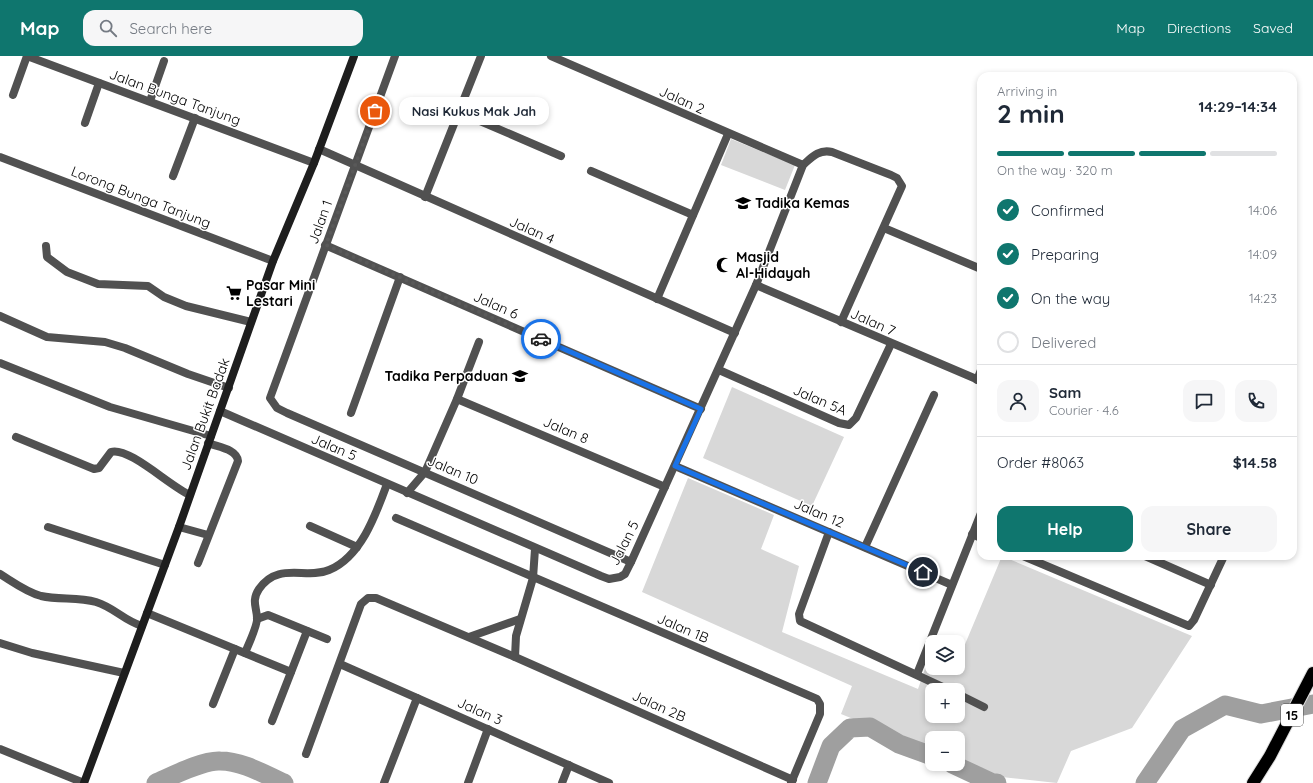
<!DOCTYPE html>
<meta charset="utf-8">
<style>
body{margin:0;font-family:Quicksand,sans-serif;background:#f6f6f7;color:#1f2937;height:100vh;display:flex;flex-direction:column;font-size:15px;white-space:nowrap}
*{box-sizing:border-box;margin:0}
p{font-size:13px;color:#747a83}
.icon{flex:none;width:22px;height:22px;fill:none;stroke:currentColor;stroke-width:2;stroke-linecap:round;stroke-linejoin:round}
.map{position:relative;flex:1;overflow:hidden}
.side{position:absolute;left:977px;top:16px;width:320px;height:488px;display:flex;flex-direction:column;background:#fff;border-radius:12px;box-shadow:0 2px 6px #0003}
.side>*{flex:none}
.tools{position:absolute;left:925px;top:579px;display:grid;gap:8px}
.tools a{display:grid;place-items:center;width:40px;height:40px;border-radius:8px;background:#fff;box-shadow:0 2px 6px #0003;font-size:20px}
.pin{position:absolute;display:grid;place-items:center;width:34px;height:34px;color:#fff;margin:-17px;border:2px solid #fff;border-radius:50%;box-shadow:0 1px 4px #0007}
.courier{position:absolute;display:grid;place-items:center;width:40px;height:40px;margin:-20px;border:3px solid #1a73e8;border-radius:50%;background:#fff;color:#222;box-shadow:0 1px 5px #0007}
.bubble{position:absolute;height:28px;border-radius:12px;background:#fff;box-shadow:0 2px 6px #0003;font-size:13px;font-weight:800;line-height:28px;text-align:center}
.headline em{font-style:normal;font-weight:800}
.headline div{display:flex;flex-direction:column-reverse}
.headline{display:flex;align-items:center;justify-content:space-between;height:68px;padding:0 20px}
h1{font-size:26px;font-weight:800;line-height:30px}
.bar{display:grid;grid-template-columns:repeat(4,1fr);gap:6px 4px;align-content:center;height:48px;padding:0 20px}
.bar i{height:5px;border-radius:3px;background:#e0e1e3}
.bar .selected{background:#0f766e}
.bar p{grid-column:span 4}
.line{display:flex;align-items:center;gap:10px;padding:0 20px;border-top:1px solid #e0e1e3}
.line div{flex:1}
.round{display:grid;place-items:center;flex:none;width:42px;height:42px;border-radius:12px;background:#f6f6f7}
ol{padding:0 20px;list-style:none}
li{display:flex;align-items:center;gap:12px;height:44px}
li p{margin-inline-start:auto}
li .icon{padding:4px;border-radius:50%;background:#0f766e;color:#fff;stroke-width:4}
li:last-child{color:#747a83}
li i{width:22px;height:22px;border:2px solid #e0e1e3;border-radius:50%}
.cta{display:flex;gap:8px;margin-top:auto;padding:8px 20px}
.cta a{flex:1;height:46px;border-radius:12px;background:#0f766e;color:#fff;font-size:16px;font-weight:800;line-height:46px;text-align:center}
.cta a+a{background:#f6f6f7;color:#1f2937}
header{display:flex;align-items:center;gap:24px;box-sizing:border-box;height:56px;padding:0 20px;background:#0f766e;color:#fff}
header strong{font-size:19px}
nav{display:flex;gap:22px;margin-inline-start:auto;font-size:14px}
.search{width:280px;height:36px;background:#f6f6f7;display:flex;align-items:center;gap:10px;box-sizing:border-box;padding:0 14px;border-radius:12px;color:#747a83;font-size:15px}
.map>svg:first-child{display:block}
.green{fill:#d8d8d8;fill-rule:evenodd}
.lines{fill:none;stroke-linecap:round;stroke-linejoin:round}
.river{stroke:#9f9f9f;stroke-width:19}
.highway-casing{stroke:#dbdbdb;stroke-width:14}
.street{stroke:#515151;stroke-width:8}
.secondary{stroke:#1e1e1e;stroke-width:8}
.highway{stroke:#000;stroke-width:12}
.done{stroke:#595959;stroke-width:4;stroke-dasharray:0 7.2}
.route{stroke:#1a73e8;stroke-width:5}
.labels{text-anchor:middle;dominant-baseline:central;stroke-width:3;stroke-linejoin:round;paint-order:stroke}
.shield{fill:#fff;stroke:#4c4c4c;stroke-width:1}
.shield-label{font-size:13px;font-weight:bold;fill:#000}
.street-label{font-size:14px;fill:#000;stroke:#fff}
.poi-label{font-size:14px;font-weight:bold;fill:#000;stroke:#fff;text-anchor:start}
</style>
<header>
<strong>Map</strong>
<div class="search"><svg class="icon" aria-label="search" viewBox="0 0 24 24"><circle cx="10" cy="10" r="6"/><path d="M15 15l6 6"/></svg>Search here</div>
<nav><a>Map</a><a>Directions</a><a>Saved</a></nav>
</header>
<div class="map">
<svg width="1313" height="727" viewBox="0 0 1313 727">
<rect width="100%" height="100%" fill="#fff"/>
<g class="green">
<polygon points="731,83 795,109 785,134 721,109"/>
<polygon points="732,331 844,381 812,450 703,402"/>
<path d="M 688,422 L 774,459 L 761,493 L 799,510 L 782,576 L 918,633 L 929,601 L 932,602 L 932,612 L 958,612 L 958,605 L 1002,500 L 1192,580 L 1132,672 L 1071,695 L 1057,727 L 992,720 L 958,706 L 958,682 L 932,682 L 932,695 L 841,658 L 852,630 L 642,536 ZM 932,634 L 958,634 L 958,660 L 932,660 Z"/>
</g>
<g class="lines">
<g class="river">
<polyline points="952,708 993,727 997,727"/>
<path d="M 156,727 C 172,720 203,704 220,705 C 242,705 264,718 284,727"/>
<polyline points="817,727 831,690 850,672 870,671 899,688 932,700"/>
<polyline points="1145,727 1182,673 1225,649 1261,658 1313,648"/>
</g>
<defs>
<polyline id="highway" points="1253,727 1270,700 1313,617"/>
</defs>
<use href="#highway" class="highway-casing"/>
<g class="street">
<polyline points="27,0 314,107"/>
<polyline points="395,0 270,342 277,352 287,357 631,506"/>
<polyline points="551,0 803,109"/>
<polyline points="13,39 27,0"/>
<polyline points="150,45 164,5"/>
<polyline points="459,56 561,100"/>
<polyline points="85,67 99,27"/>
<polyline points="319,93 735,277"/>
<polyline points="0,101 273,205"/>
<polyline points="591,115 693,159"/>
<polyline points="173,120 195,62"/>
<polyline points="425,141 481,0"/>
<polyline points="884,172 981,213"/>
<polyline points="325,189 701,353"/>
<polyline points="46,190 47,201 67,216 98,228 148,230 164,241 186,250 251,266"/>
<polyline points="756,229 981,325"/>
<polyline points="657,243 728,78"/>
<polyline points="0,260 47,281 105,286 125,292 188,318 229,332"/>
<polyline points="0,307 110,351 211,380"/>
<polyline points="719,314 839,367 849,369 856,362 891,288"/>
<polyline points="977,324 981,314"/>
<polyline points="457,343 665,431"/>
<path d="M 220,355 L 601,520 L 609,523 L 620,521 L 625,518 L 631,506 L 756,229 L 803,109 C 812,101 819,93 832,96 L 891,119 L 897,122 L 902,130 L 841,266"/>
<polyline points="351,357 400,221"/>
<path d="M 16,381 L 94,413 L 99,412 L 111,396 C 128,390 171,431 190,439"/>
<polyline points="675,410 952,529"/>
<polyline points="407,437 425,416 457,343 479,286"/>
<polyline points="396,462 817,643 820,648 820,658 791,727"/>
<polyline points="310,470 357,491"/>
<polyline points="48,471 165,509"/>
<polyline points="179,471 208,479"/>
<polyline points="829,476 799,558 800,565 949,634"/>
<polyline points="972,478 981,482"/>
<polyline points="865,491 934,339"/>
<polyline points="1023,500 1189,570 1194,564 1224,500"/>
<polyline points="1145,500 1211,529"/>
<path d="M 198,507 L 238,405 C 237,393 218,391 208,387"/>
<path d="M 0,518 C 13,526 26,536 41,540 C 59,544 78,541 96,546 C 115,552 123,564 142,570"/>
<polyline points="147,557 291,616"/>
<polyline points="257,563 268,559 273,561 327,583"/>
<polyline points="469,581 520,563"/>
<polyline points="0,587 32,597 124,617"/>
<path d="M 245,597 C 248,589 258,569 257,562 C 257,552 251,545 259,533 C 278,505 306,524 329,514 C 361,501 376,458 387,428"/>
<polyline points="515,601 516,580 533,522 535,493"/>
<polyline points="340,608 609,727"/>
<polyline points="917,618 981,457"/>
<polyline points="958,638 984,651"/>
<polyline points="213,648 235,593"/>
<polyline points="272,665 307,575"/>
<polyline points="0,693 84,727"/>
<polyline points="306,698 361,548 368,542 376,542 515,601 793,724"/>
<polyline points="384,727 417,642"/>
<polyline points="468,727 488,673"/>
<polyline points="562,727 569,709"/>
</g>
<polyline class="secondary" points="84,727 179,471 273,205 314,107 354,0"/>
<use href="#highway" class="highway"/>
</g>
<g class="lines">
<polyline class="done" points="375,55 326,189 541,283"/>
<polyline class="route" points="541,283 701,353 675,410 923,516"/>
</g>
<defs>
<symbol id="school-bare" viewBox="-9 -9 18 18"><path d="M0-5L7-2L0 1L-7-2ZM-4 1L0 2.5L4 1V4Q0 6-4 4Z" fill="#000" stroke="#fff" stroke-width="2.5" paint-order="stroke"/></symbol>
<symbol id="mosque-bare" viewBox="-9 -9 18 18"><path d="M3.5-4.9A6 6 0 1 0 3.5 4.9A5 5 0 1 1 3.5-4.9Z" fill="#000" stroke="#fff" stroke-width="2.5" paint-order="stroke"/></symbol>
<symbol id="supermarket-bare" viewBox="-9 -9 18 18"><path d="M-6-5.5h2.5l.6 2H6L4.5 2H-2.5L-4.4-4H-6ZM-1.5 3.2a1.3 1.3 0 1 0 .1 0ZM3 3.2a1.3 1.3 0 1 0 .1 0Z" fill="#000" stroke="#fff" stroke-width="2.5" paint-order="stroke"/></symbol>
</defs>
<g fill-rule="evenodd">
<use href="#school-bare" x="732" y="136" width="22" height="22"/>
<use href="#mosque-bare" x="713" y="198" width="22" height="22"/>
<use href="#supermarket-bare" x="223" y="226" width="22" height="22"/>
<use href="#school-bare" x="509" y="309" width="22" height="22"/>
</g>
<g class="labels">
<rect class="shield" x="1281" y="648" width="22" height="22" rx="3"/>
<g class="shield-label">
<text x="1292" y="659">15</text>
</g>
<g class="street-label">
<text transform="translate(175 41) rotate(20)">Jalan Bunga Tanjung</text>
<text transform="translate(682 44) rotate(24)">Jalan 2</text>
<text transform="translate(141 141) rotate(21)">Lorong Bunga Tanjung</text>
<text transform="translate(320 166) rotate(-70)">Jalan 1</text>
<text transform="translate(532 174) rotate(24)">Jalan 4</text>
<text transform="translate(496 249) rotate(24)">Jalan 6</text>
<text transform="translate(873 266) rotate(24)">Jalan 7</text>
<text transform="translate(820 344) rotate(23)">Jalan 5A</text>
<text transform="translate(205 358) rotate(-70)">Jalan Bukit Badak</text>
<text transform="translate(566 374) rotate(23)">Jalan 8</text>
<text transform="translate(334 391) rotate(23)">Jalan 5</text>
<text transform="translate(453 414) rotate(23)">Jalan 10</text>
<text transform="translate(819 457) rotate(23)">Jalan 12</text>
<text transform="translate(624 487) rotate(-63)">Jalan 5</text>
<text transform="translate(683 572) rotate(23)">Jalan 1B</text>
<text transform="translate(659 650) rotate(24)">Jalan 2B</text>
<text transform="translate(480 655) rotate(24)">Jalan 3</text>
</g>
<g class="poi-label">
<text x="755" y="147">Tadika Kemas</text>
<text x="736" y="201">Masjid<tspan x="736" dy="16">Al-Hidayah</tspan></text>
<text x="246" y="229">Pasar Mini<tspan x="246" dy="16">Lestari</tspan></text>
<text x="508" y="320" text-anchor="end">Tadika Perpaduan</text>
</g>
</g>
</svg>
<div class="tools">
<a><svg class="icon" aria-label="layers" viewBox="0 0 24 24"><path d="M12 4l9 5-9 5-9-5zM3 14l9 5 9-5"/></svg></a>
<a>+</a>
<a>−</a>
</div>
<div class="pin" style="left:375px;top:55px;background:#ea580c"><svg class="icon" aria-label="bag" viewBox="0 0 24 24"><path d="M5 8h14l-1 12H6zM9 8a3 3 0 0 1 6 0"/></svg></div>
<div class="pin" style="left:923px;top:516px;background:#1f2937"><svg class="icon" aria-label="home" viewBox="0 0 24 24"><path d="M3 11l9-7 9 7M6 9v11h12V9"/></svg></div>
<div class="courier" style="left:541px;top:283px"><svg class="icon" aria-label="car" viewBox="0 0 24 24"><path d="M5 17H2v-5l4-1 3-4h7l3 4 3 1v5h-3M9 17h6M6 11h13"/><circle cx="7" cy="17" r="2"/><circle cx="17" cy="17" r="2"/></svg></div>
<div class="bubble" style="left:399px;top:41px;width:150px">Nasi Kukus Mak Jah</div>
<section class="side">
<div class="headline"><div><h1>2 min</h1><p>Arriving in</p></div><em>14:29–14:34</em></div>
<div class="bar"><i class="selected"></i><i class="selected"></i><i class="selected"></i><i></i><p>On the way · 320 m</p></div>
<ol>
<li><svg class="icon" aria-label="check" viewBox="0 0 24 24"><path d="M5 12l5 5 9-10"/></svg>Confirmed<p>14:06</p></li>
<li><svg class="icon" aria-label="check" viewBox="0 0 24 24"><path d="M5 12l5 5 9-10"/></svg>Preparing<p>14:09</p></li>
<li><svg class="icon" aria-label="check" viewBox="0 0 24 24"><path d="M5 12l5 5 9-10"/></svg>On the way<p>14:23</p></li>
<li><i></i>Delivered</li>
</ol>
<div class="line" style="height:72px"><a class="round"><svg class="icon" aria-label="person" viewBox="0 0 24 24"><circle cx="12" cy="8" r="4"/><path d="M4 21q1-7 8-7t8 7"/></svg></a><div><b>Sam</b><p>Courier · 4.6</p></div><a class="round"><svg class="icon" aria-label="chat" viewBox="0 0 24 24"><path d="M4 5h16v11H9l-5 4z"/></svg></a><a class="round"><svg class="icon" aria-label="phone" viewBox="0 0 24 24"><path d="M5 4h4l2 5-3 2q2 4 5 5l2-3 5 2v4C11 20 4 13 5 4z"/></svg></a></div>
<div class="line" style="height:52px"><div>Order #8063</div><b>$14.58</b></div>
<div class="cta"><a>Help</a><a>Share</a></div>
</section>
</div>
